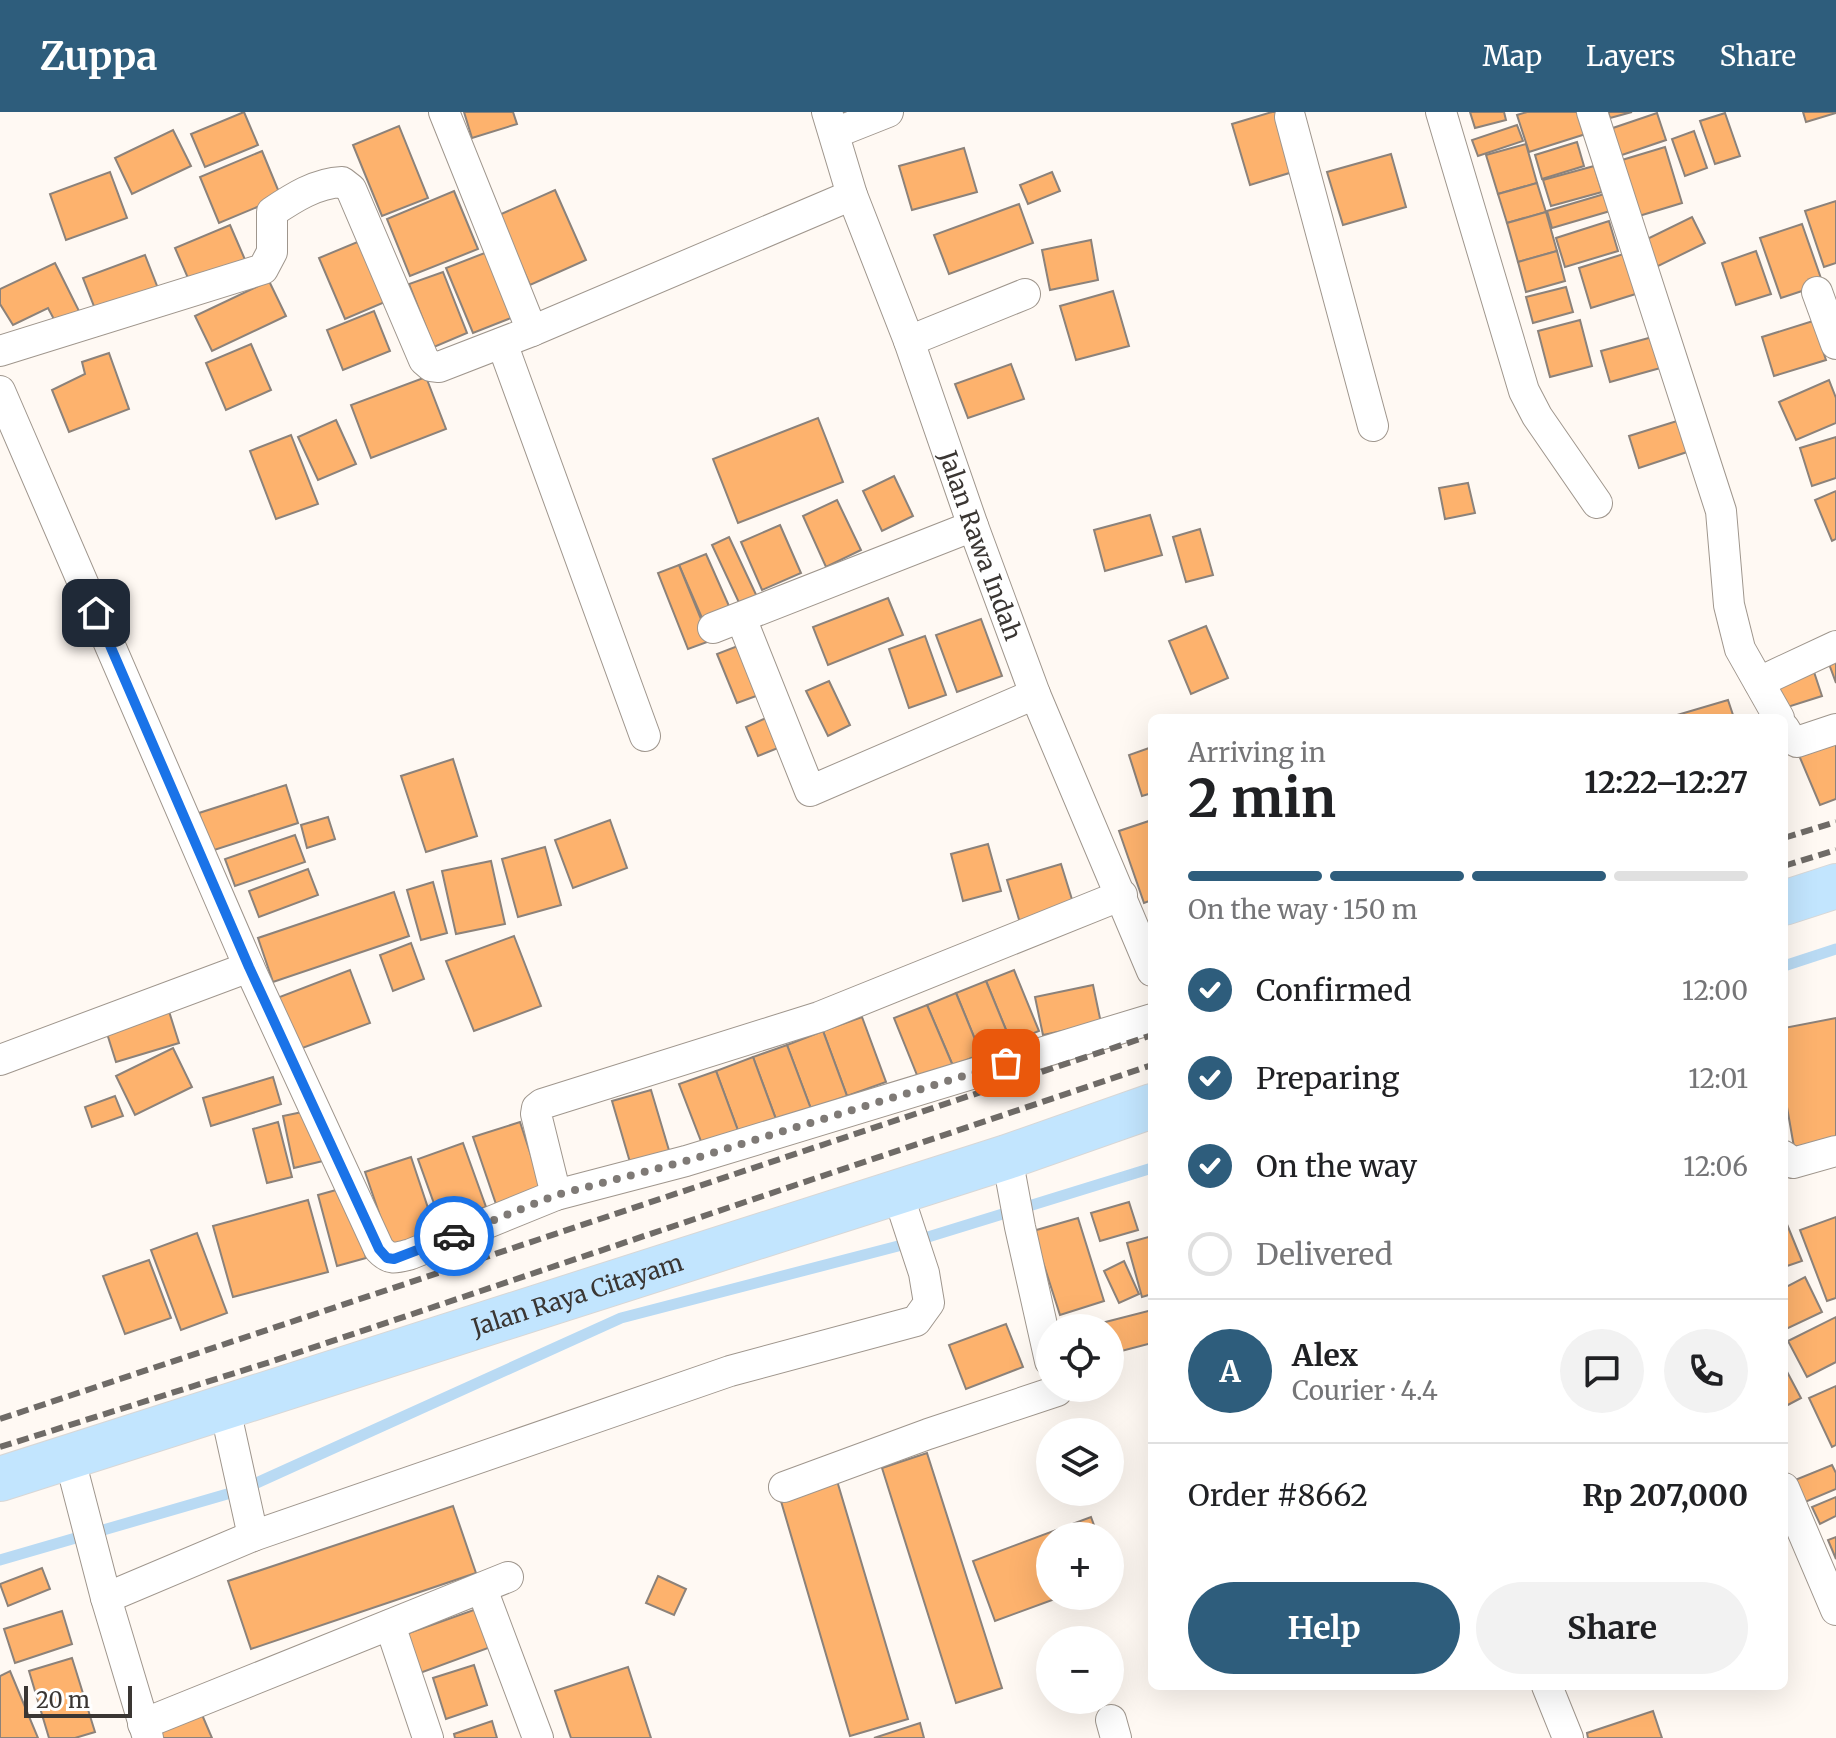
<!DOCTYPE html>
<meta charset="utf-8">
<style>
body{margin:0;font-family:Merriweather,serif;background:#f2f2f2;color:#202124;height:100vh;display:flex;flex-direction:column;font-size:30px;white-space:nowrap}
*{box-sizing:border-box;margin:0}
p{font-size:26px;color:#757577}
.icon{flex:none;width:44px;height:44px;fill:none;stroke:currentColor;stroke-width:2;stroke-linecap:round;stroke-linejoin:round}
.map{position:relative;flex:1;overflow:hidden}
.details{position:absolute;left:1148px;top:602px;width:640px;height:976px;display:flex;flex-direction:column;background:#fff;border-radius:12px;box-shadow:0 8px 32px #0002}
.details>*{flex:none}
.fabs{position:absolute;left:1036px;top:1202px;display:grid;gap:16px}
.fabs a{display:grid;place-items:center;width:88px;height:88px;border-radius:50%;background:#fff;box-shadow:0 8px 32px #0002;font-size:40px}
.scale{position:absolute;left:24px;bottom:20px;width:108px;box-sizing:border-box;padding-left:8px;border:4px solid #3a3633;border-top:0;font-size:22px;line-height:28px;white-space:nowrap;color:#3a3633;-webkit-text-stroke:6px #fff;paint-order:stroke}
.pin{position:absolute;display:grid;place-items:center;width:68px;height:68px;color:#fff;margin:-34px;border-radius:16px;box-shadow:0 4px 12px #0006}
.courier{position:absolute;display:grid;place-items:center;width:80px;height:80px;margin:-40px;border:6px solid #1a73e8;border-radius:50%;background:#fff;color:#222;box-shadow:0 2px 10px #0007}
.overview em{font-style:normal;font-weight:700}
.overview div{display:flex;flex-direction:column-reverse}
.overview{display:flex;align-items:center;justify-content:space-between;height:136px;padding:0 40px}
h1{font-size:52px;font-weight:700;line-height:60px}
.bar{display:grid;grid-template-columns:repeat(4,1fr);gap:12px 8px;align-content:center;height:96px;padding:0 40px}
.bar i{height:10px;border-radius:6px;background:#e0e0e0}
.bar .selected{background:#2e5d7c}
.bar p{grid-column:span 4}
.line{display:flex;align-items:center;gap:20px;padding:0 40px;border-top:2px solid #e0e0e0}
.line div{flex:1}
.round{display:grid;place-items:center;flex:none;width:84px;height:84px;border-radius:42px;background:#f2f2f2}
ol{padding:0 40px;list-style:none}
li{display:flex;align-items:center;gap:24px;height:88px}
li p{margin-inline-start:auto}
li .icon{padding:8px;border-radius:50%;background:#2e5d7c;color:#fff;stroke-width:4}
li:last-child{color:#757577}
li i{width:44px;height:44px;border:4px solid #e0e0e0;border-radius:50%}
.cta{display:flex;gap:16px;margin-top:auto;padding:16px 40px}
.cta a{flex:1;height:92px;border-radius:48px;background:#2e5d7c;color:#fff;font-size:32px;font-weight:700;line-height:92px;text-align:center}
.cta a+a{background:#f2f2f2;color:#202124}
header{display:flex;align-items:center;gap:48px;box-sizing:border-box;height:112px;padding:0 40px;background:#2e5d7c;color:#fff}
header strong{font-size:38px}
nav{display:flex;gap:44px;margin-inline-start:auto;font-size:28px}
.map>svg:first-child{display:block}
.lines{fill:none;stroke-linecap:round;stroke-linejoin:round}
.stream{stroke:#b9daf3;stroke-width:11}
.building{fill:#fdb26d;stroke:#8c827a;stroke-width:2}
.minor-casing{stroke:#9f968d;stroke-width:32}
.primary-casing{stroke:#d8d7d6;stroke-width:46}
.minor{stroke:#fff;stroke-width:30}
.primary{stroke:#c2e5fe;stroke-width:44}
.rail{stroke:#6f6b67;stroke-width:6;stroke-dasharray:12 6;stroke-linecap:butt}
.done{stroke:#7f7a76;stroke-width:8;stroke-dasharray:0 14.4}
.route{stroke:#1a73e8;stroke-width:10}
.labels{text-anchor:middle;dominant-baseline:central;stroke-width:7;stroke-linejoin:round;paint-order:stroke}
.street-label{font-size:24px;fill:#3a3633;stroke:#fff}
</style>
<header>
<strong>Zuppa</strong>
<nav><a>Map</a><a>Layers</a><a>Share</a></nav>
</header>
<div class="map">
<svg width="1836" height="1626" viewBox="0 0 1836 1626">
<rect width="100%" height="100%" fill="#fff9f3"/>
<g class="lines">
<g class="stream">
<polyline points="1784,854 1836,837"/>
<polyline points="0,1448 241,1378 621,1206 902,1133 1152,1056"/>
</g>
</g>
<g class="building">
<polygon points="244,0 258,33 205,55 191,22"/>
<polygon points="464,0 513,0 517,12 472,26"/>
<polygon points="1272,0 1278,0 1296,59 1250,73 1232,12"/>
<polygon points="1470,0 1504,0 1506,8 1475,16"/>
<polygon points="1527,0 1586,0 1592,20 1529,40 1517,3"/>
<polygon points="1608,0 1632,0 1610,6"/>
<polygon points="1803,0 1836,0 1836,1 1806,10"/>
<polygon points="1657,1 1666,28 1619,44 1610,17"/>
<polygon points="1725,1 1740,44 1715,52 1700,9"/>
<polygon points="1517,13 1523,29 1478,44 1472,28"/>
<polygon points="399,14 428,86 382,104 353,33"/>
<polygon points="173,18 191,54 132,82 115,46"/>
<polygon points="1694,19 1707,56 1685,64 1672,27"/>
<polygon points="1577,30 1584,54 1542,67 1535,43"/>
<polygon points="1526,32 1537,71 1498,82 1486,43"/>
<polygon points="1665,35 1682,91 1639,104 1622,48"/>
<polygon points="964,36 977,80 912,98 899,54"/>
<polygon points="262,39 281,85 219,111 200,65"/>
<polygon points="1391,42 1406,95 1343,113 1327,60"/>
<polygon points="1594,54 1602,80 1551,94 1543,68"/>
<polygon points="110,60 127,106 66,128 50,82"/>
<polygon points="1052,60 1060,79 1028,92 1020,73"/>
<polygon points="1537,71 1546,100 1507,111 1498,82"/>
<polygon points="555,78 586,148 530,173 499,103"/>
<polygon points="454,79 478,137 410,164 387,107"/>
<polygon points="1611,80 1617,97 1552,116 1547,99"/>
<polygon points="1836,89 1836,151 1824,155 1805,99"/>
<polygon points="1019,92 1033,131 949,162 934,123"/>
<polygon points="1546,100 1557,139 1518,150 1507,111"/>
<polygon points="1692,105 1705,131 1652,157 1639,131"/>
<polygon points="1609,109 1618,139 1565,155 1556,126"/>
<polygon points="1802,112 1823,172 1781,186 1760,126"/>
<polygon points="230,113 246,150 191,173 175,136"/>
<polygon points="367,126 392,187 345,207 319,146"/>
<polygon points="1091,128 1098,168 1050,178 1042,138"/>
<polygon points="495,137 521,202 473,221 446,156"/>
<polygon points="1557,139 1565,169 1526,180 1518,150"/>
<polygon points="1756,139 1771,182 1736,193 1722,151"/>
<polygon points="1630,140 1642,180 1591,196 1579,156"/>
<polygon points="145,143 159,179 97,202 83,166"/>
<polygon points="55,151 80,201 57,213 48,196 13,213 0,192 0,177"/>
<polygon points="443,160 467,221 434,235 409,172"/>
<polygon points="269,169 286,204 212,239 195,204"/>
<polygon points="1566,175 1573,200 1533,211 1526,185"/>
<polygon points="1113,179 1129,234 1076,248 1060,194"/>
<polygon points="374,199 390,239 343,258 327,218"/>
<polygon points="1580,208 1592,254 1550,265 1538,219"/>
<polygon points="1813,209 1826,248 1774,264 1762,225"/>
<polygon points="1656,224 1664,255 1610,270 1601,239"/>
<polygon points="251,232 271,278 226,298 206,251"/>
<polygon points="109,241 129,297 69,320 52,278 85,262 82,250"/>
<polygon points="1011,252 1024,287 968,306 955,272"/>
<polygon points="426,265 446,317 371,346 351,293"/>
<polygon points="1829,268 1836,286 1836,311 1796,328 1779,290"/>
<polygon points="818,306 843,370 738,411 713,347"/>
<polygon points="336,308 356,352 318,368 298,325"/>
<polygon points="1677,309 1687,340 1639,356 1629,324"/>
<polygon points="291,323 318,392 276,407 250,339"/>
<polygon points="1836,325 1836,366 1812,374 1800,336"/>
<polygon points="894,364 913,404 882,419 863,379"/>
<polygon points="1468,371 1475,401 1445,407 1439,376"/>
<polygon points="1836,379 1836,427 1832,429 1815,388"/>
<polygon points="837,388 861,438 826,455 803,404"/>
<polygon points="1150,403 1162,443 1105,459 1094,418"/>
<polygon points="780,413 801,461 762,478 741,430"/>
<polygon points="1200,417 1213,463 1186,470 1173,425"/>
<polygon points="729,425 759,489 742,497 712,433"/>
<polygon points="706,442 729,494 702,506 679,453"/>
<polygon points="679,453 710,529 688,537 658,461"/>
<polygon points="888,486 903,523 828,553 813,515"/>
<polygon points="981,507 1002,564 957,580 936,523"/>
<polygon points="1206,514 1228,566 1191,582 1169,529"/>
<polygon points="925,524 946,583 909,596 889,537"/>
<polygon points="748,530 767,580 737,591 717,542"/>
<polygon points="1836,550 1836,571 1829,552"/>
<polygon points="1814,560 1822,584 1778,598 1771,575"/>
<polygon points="829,569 850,613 828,624 806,579"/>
<polygon points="1728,588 1734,606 1667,606"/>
<polygon points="775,602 788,632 758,644 746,615"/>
<polygon points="1836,626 1836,687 1820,693 1798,641"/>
<polygon points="1152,635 1152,681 1142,684 1129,643"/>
<polygon points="453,647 477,724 426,740 401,664"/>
<polygon points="286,673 298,711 211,739 199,701"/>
<polygon points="328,705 335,727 307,736 301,713"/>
<polygon points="610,708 627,756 573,776 555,728"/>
<polygon points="1152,708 1152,788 1144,791 1119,719"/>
<polygon points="295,723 305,750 235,774 225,747"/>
<polygon points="988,732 1001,779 963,789 951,742"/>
<polygon points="545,735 561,793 518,805 502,747"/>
<polygon points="491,749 505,812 456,822 442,759"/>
<polygon points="1061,752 1075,797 1021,814 1007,768"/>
<polygon points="308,757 318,783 259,805 249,779"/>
<polygon points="433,770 447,821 421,828 407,778"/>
<polygon points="394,780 409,824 273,870 258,826"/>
<polygon points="514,824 541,894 474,919 446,849"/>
<polygon points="411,831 424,867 393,879 380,843"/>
<polygon points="350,858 370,911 297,938 277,886"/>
<polygon points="1014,858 1039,919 1011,930 986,869"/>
<polygon points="986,869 1011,930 981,942 956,881"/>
<polygon points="1093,873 1101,911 1043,923 1035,885"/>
<polygon points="956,881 981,942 953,954 927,893"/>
<polygon points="167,893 179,931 116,950 104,912"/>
<polygon points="927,893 953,954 919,968 894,906"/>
<polygon points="862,905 886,970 847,984 823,919"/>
<polygon points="1836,906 1836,1028 1794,1035 1784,978 1784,916"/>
<polygon points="823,919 847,984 811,997 787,933"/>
<polygon points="787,933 811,997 777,1010 753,945"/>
<polygon points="173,936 192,975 135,1003 116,964"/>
<polygon points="753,945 777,1010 740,1024 716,959"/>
<polygon points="716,959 740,1024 704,1037 679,972"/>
<polygon points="273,965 281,992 211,1014 203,986"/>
<polygon points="651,978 671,1045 632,1057 612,989"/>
<polygon points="115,984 123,1004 92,1015 85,995"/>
<polygon points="312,998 323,1049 294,1056 283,1004"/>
<polygon points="278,1010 292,1065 267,1071 253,1017"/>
<polygon points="520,1010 543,1080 497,1095 473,1025"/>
<polygon points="463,1031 486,1095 441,1111 418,1047"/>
<polygon points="411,1045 436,1120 391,1136 365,1060"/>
<polygon points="347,1075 366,1146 337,1154 318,1083"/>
<polygon points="308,1088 328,1160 233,1185 213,1114"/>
<polygon points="1129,1090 1138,1118 1100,1129 1091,1101"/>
<polygon points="1784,1105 1802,1149 1784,1155"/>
<polygon points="1836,1105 1836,1186 1827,1189 1800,1118"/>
<polygon points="1078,1106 1104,1189 1060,1203 1033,1119"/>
<polygon points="197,1121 227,1201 181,1218 151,1138"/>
<polygon points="1152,1124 1152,1182 1142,1185 1127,1131"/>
<polygon points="149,1148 171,1206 125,1222 103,1164"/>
<polygon points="1124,1149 1139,1182 1119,1191 1104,1159"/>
<polygon points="1805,1165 1822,1200 1784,1218 1784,1176"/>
<polygon points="1152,1198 1152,1231 1110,1242 1110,1216 1082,1216"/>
<polygon points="1836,1205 1836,1250 1807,1265 1788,1229"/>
<polygon points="1006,1212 1023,1255 966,1277 949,1233"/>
<polygon points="1784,1254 1801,1286 1784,1295"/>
<polygon points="1836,1274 1836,1333 1832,1335 1809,1286"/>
<polygon points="927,1341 1002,1576 956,1591 882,1356"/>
<polygon points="1832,1353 1836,1361 1836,1377 1805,1390 1795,1368"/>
<polygon points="835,1362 908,1607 850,1624 778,1379"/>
<polygon points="1836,1385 1836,1404 1820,1412 1812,1395"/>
<polygon points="453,1394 476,1461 251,1537 228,1469"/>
<polygon points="1091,1405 1098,1424 1050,1424 1050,1484 1063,1484 995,1509 973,1449"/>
<polygon points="1836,1425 1836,1447 1828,1428"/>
<polygon points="42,1456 50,1477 8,1494 0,1472"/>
<polygon points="658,1464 686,1477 674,1503 646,1491"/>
<polygon points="485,1494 499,1532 420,1561 406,1522"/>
<polygon points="62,1499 72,1532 15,1551 4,1517"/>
<polygon points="72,1546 95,1620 75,1626 49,1626 29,1559"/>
<polygon points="474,1553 487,1593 446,1607 433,1566"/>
<polygon points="628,1555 651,1626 571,1626 555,1579"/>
<polygon points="10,1559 38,1626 0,1626 0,1564"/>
<polygon points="200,1598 212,1626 152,1626"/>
<polygon points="1653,1599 1662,1626 1588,1626 1587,1621"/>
<polygon points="492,1609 497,1626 455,1626 454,1622"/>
<polygon points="920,1611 924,1626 874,1626"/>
</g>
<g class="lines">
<defs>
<g id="minor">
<polyline points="444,0 532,219"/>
<path id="s1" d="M 827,0 L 852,83 L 909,229 L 973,414 L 1035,582 L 1152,859"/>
<polyline points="1441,0 1524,279 1537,304 1597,391"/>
<polyline points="1592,0 1721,399 1729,493 1740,537 1779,606"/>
<polyline points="1290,5 1373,314"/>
<polyline points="835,21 888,0"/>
<polyline points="1817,180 1836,232"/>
<polyline points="909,229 1025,182"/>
<polyline points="502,231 645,624"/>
<path d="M 0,239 L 263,157 L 272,140 L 272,100 C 293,86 316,71 342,70 L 351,77 L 424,248 L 431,254 L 439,255 L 532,219 L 852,83"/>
<path d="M 0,279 L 249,855 L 379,1137 C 390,1149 396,1146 411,1142 L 556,1083 L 686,1049 L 1152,907"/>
<polyline points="741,506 810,679 1035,582"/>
<polyline points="713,516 973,414"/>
<polyline points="1759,570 1836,534"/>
<polyline points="1784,616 1790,626 1797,630 1836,617"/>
<polyline points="0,948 249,855"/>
<polyline points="1784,1044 1793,1051 1836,1039"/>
<polyline points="1007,1045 1020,1115 1050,1249"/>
<polyline points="556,1083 536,1002 537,996 542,992 819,905 1122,783"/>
<polyline points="225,1297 253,1424 730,1259 916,1209 929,1191 924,1161 897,1079"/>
<polyline points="69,1344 106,1486 148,1626"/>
<polyline points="784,1375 928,1322 1057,1279 1056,1276"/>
<polyline points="1784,1376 1836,1498"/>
<polyline points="482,1477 538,1626"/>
<polyline points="106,1486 253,1424"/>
<polyline points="390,1513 428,1626"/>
<polyline points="1547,1574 1568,1626"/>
<polyline points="1111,1608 1116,1626"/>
<polyline points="143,1612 508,1465"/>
</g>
<g id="primary">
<polyline points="1784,791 1836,774"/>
<path id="s2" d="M 0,1367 L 1007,1045 L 1152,994"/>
</g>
</defs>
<use href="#minor" class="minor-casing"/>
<use href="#primary" class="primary-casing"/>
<use href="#minor" class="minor"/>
<use href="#primary" class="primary"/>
<g class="rail">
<polyline points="1784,726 1836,710"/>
<polyline points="1784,754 1836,738"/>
<polyline points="0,1307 1152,923"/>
<polyline points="0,1335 270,1250 1152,953"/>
</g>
</g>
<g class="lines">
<polyline class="done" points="454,1124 556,1083 686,1049 1006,951"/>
<polyline class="route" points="96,501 249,855 379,1137 387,1146 394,1147 454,1124"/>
</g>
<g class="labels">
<g class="street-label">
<text stroke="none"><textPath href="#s1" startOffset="460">Jalan Rawa Indah</textPath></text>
<text stroke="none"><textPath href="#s2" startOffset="606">Jalan Raya Citayam</textPath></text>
</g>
</g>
</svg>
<div class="fabs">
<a><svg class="icon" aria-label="locate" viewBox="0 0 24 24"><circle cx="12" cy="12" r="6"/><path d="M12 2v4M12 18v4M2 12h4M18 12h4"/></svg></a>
<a><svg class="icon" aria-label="layers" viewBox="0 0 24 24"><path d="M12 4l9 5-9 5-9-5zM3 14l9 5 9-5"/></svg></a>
<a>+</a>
<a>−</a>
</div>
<div class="scale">20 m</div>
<div class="pin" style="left:1006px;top:951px;background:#ea580c"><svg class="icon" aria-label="bag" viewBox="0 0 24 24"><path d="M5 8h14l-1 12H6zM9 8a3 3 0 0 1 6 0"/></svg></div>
<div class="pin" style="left:96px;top:501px;background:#1f2937"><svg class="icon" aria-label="home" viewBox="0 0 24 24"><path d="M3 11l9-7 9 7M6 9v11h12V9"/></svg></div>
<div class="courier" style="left:454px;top:1124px"><svg class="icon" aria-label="car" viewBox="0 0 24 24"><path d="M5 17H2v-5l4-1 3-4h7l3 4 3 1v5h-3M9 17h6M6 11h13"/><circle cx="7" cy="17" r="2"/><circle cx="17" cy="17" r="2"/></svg></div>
<section class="details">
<div class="overview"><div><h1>2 min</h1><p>Arriving in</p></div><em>12:22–12:27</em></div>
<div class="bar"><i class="selected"></i><i class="selected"></i><i class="selected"></i><i></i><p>On the way · 150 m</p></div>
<ol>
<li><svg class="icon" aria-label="check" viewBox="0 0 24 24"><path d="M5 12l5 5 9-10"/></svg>Confirmed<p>12:00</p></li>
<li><svg class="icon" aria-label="check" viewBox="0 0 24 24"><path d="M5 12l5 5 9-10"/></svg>Preparing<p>12:01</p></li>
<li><svg class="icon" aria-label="check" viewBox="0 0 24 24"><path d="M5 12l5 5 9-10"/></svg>On the way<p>12:06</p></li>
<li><i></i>Delivered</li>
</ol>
<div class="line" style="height:144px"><b class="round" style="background:#2e5d7c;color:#fff">A</b><div><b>Alex</b><p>Courier · 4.4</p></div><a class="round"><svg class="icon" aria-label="chat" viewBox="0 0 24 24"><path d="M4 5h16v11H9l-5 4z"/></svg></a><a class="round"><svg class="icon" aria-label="phone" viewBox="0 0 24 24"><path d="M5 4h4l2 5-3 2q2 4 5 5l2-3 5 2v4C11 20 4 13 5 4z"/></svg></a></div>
<div class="line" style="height:104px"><div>Order #8662</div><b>Rp 207,000</b></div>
<div class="cta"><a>Help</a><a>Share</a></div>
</section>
</div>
